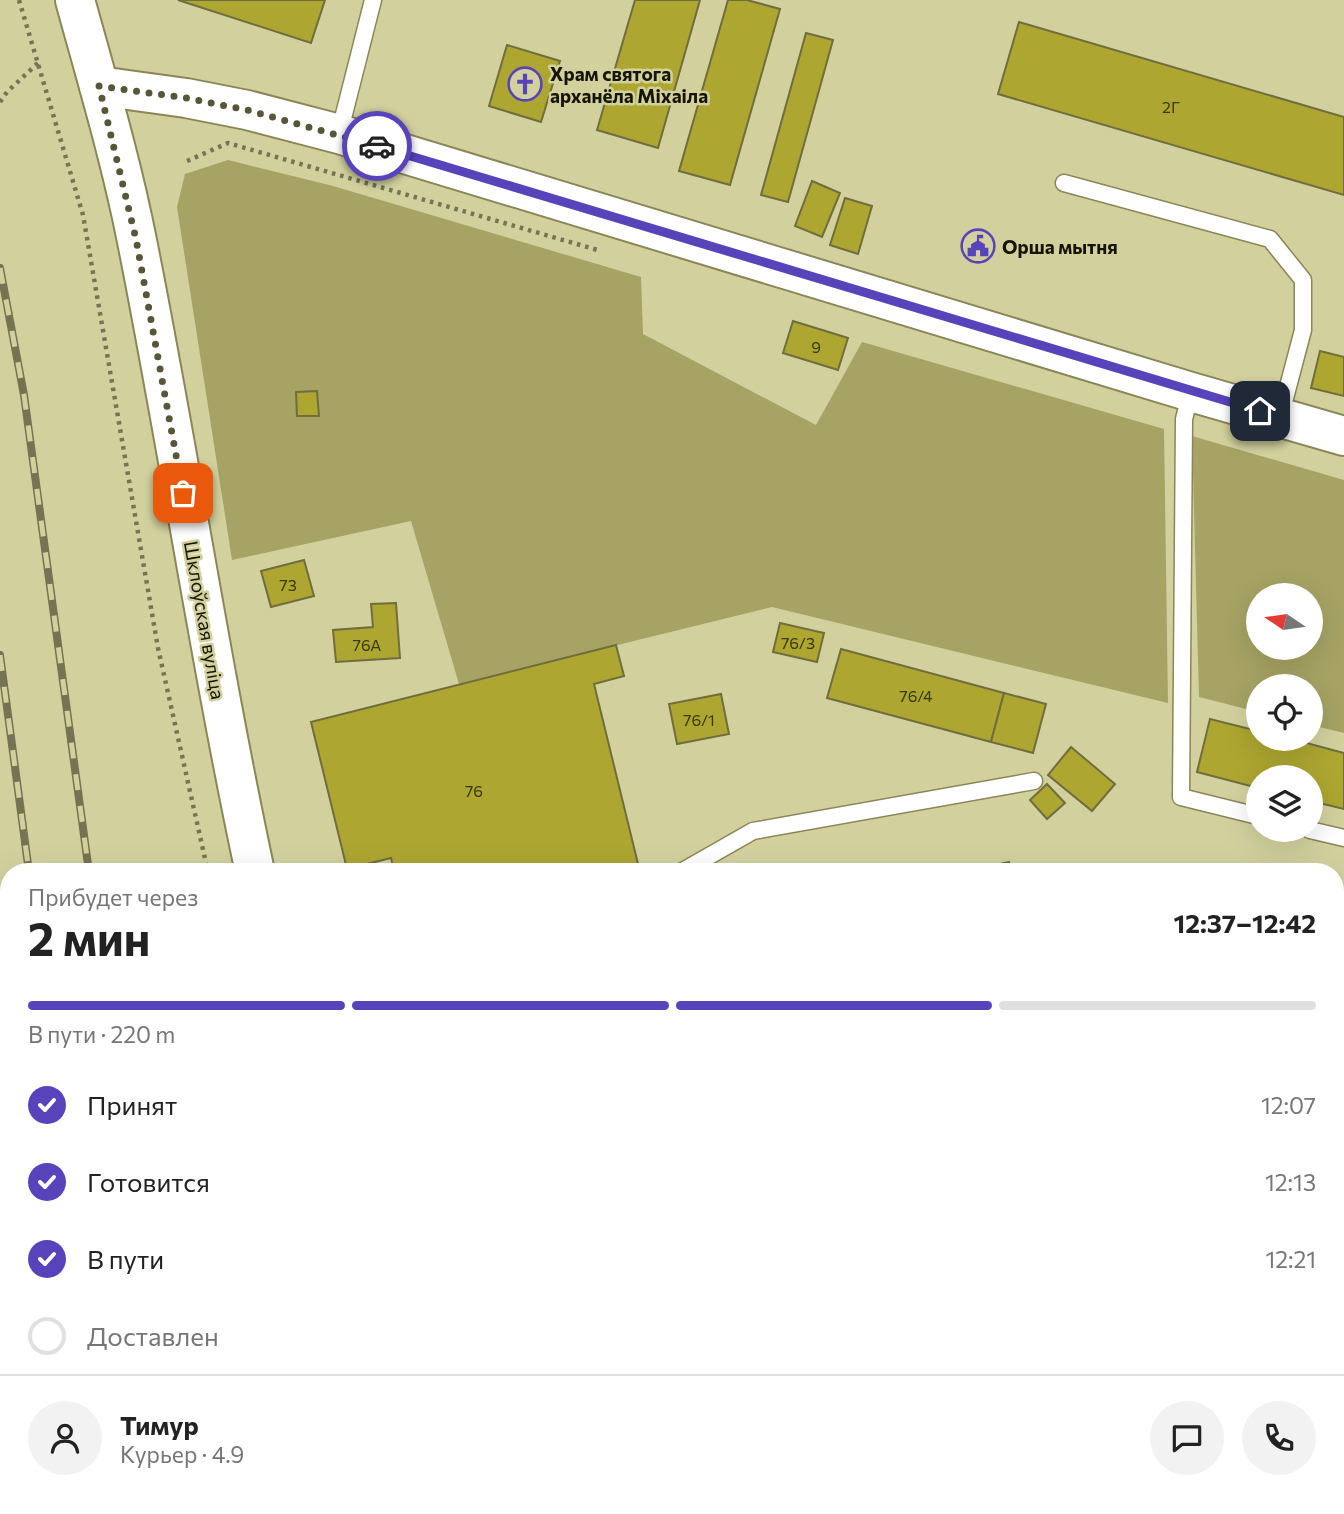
<!DOCTYPE html>
<html lang="ru">
<meta charset="utf-8">
<style>
body{margin:0;font-family:Commissioner,sans-serif;background:#f2f2f2;color:#222;height:100vh;display:flex;flex-direction:column;font-size:26px;white-space:nowrap}
*{box-sizing:border-box;margin:0}
p{font-size:23px;color:#767676}
.icon{flex:none;width:38px;height:38px;fill:none;stroke:currentColor;stroke-width:2;stroke-linecap:round;stroke-linejoin:round}
.map{position:relative;flex:1;overflow:hidden}
.drawer{position:absolute;left:0px;top:863px;width:1344px;height:653px;display:flex;flex-direction:column;background:#fff;border-radius:28px 28px 0 0;box-shadow:0 7px 28px #0002}
.drawer>*{flex:none}
.needle{width:46px;rotate:283deg}
.controls{position:absolute;left:1246px;top:583px;display:grid;gap:14px}
.controls a{display:grid;place-items:center;width:77px;height:77px;border-radius:50%;background:#fff;box-shadow:0 7px 28px #0002;font-size:35px}
.pin{position:absolute;display:grid;place-items:center;width:60px;height:60px;color:#fff;margin:-30px;border-radius:14px;box-shadow:0 4px 10px #0006}
.courier{position:absolute;display:grid;place-items:center;width:70px;height:70px;margin:-35px;border:5px solid #5943bb;border-radius:50%;background:#fff;color:#222;box-shadow:0 2px 9px #0007}
.head em{font-style:normal;font-weight:700}
.head div{display:flex;flex-direction:column-reverse}
.head{display:flex;align-items:center;justify-content:space-between;height:119px;padding:0 28px}
h1{font-size:46px;font-weight:700;line-height:52px}
.bar{display:grid;grid-template-columns:repeat(4,1fr);gap:10px 7px;align-content:center;height:84px;padding:0 28px}
.bar i{height:9px;border-radius:5px;background:#e0e0e0}
.bar .active{background:#5943bb}
.bar p{grid-column:span 4}
.line{display:flex;align-items:center;gap:18px;padding:0 28px;border-top:2px solid #e0e0e0}
.line div{flex:1}
.round{display:grid;place-items:center;flex:none;width:74px;height:74px;border-radius:37px;background:#f2f2f2}
ol{padding:0 28px;list-style:none}
li{display:flex;align-items:center;gap:21px;height:77px}
li p{margin-inline-start:auto}
li .icon{padding:7px;border-radius:50%;background:#5943bb;color:#fff;stroke-width:4}
li:last-child{color:#767676}
li i{width:38px;height:38px;border:4px solid #e0e0e0;border-radius:50%}
.map>svg:first-child{display:block}
.green{fill:#a6a364;fill-rule:evenodd}
.building{fill:#ada631;stroke:#706d3e;stroke-width:2}
.lines{fill:none;stroke-linecap:round;stroke-linejoin:round}
.service-casing{stroke:#898657;stroke-width:19}
.tertiary-casing{stroke:#898657;stroke-width:42}
.primary-casing{stroke:#898657;stroke-width:42}
.path{stroke:#767452;stroke-width:4.5;stroke-dasharray:3.5 5;stroke-linecap:butt}
.service{stroke:#fff;stroke-width:16}
.tertiary{stroke:#fff;stroke-width:38}
.primary{stroke:#fff;stroke-width:38}
.rail-casing{stroke:#757351;stroke-width:8}
.rail{stroke:#d2d19e;stroke-width:5;stroke-dasharray:16;stroke-linecap:butt}
.done{stroke:#585639;stroke-width:7;stroke-dasharray:0 12.6}
.route{stroke:#5943bb;stroke-width:9}
.labels{text-anchor:middle;dominant-baseline:central;stroke-width:5;stroke-linejoin:round;paint-order:stroke}
.number-label{font-size:16px;fill:#3c380e}
.poi-label{font-size:19px;font-weight:bold;fill:#161403;stroke:#d2d19e;text-anchor:start}
.street-label{font-size:19px;fill:#161403;stroke:#d2d19e}
</style>
<div class="map">
<svg width="1344" height="1514" viewBox="0 0 1344 1514">
<rect width="100%" height="100%" fill="#d2d19e"/>
<g class="green">
<polygon points="228,160 333,186 641,277 643,334 816,425 862,342 1164,429 1168,703 772,607 459,684 411,521 232,560 177,207 185,174"/>
<path d="M 1192,436 L 1344,480 L 1344,733 L 1311,725 L 1311,686 L 1258,686 L 1258,712 L 1199,697 ZM 1258,595 L 1311,595 L 1311,648 L 1258,648 Z"/>
<polygon points="1335,1359 1344,1361 1344,1514 1309,1507 1335,1507"/>
</g>
<g class="building">
<polygon points="178,0 325,0 311,43"/>
<polygon points="635,0 700,0 658,148 597,130"/>
<polygon points="728,0 747,0 780,9 730,185 679,171"/>
<polygon points="1019,22 1344,117 1344,195 998,94"/>
<polygon points="806,33 833,40 788,202 761,195"/>
<polygon points="507,45 560,61 541,122 489,106"/>
<polygon points="812,181 840,193 822,237 795,226"/>
<polygon points="845,198 872,206 858,254 830,245"/>
<polygon points="793,321 848,338 838,370 783,353"/>
<polygon points="1320,351 1344,357 1344,396 1311,388"/>
<polygon points="317,391 319,416 297,416 296,392"/>
<polygon points="304,560 314,596 271,607 261,571"/>
<polygon points="396,603 400,658 336,662 333,630 373,627 371,604"/>
<polygon points="780,623 824,633 817,662 773,652"/>
<polygon points="616,645 624,676 594,684 640,872 394,872 391,858 347,869 311,722"/>
<polygon points="841,649 1004,693 991,742 827,698"/>
<polygon points="1004,693 1046,704 1033,753 991,742"/>
<polygon points="721,694 729,734 677,744 669,704"/>
<polygon points="1210,719 1258,731 1258,738 1288,738 1344,753 1344,809 1311,801 1311,777 1258,777 1258,788 1197,772"/>
<polygon points="1071,747 1115,784 1092,811 1048,775"/>
<polygon points="1047,784 1065,803 1047,819 1030,800"/>
<polygon points="1009,862 1011,872 981,872 981,868"/>
<polygon points="1335,1011 1344,1013 1344,1079 1335,1076"/>
<polygon points="1335,1221 1344,1223 1344,1294 1335,1292"/>
<polygon points="710,1507 722,1507 724,1514 685,1514"/>
<polygon points="770,1507 847,1507 848,1512 841,1514 772,1514"/>
<polygon points="1029,1507 1111,1507 1113,1514 1030,1514"/>
</g>
<g class="lines">
<defs>
<g id="service">
<polyline points="339,134 373,0"/>
<polyline points="1064,183 1270,239 1303,280 1303,330 1280,417"/>
<polyline points="1191,392 1184,419 1181,797 1258,816"/>
<polyline points="1310,830 1344,838"/>
<polyline points="681,872 753,831 1034,781"/>
<polyline points="1335,1093 1344,1095"/>
<polyline points="1335,1186 1344,1182"/>
<polyline points="1335,1320 1344,1322"/>
<polyline points="451,1514 486,1507"/>
</g>
<polyline id="tertiary" points="99,86 186,98 247,110 339,134 1191,392 1344,436"/>
<g id="primary">
<path d="M 75,0 C 97,80 121,160 137,241 C 179,451 210,662 255,872"/>
<polyline points="402,1507 404,1514"/>
</g>
</defs>
<use href="#service" class="service-casing"/>
<use href="#tertiary" class="tertiary-casing"/>
<use href="#primary" class="primary-casing"/>
<g class="path">
<polyline points="19,0 83,215 158,648 208,872"/>
<polyline points="0,102 7,92 38,63"/>
<polyline points="187,161 228,143 601,251"/>
<polyline points="0,1189 8,1236 0,1495"/>
<polyline points="348,1507 350,1514"/>
</g>
<use href="#service" class="service"/>
<use href="#tertiary" class="tertiary"/>
<use href="#primary" class="primary"/>
<defs>
<g id="rail">
<polyline points="0,268 24,395 89,872"/>
<polyline points="0,655 29,872"/>
<polyline points="113,1507 114,1514"/>
<polyline points="176,1507 177,1514"/>
</g>
</defs>
<use href="#rail" class="rail-casing"/>
<use href="#rail" class="rail"/>
</g>
<g class="lines">
<polyline class="done" points="183,493 136,239 99,86 186,98 247,110 377,146"/>
<polyline class="route" points="377,146 1260,411"/>
</g>
<defs>
<symbol id="church-ring" viewBox="-11 -11 22 22"><circle r="9.5" fill="#d2d19e" stroke="#5943bb" stroke-width="1.5"/><path d="M-1.2-6h2.4v3.5h3.3v2.4h-3.3V6h-2.4V-.1h-3.3v-2.4h3.3Z" fill="#5943bb"/></symbol>
<symbol id="civic-ring" viewBox="-11 -11 22 22"><circle r="9.5" fill="#d2d19e" stroke="#5943bb" stroke-width="1.5"/><path d="M-.6-6.5H3V-4.5H.6V-3L4-1V1h2V6H-6V1h2V-1L-.6-3ZM-1.2 2.5V6h2.4V2.5Z" fill="#5943bb"/></symbol>
</defs>
<g fill-rule="evenodd">
<use href="#church-ring" x="506" y="65" width="38" height="38"/>
<use href="#civic-ring" x="959" y="227" width="38" height="38"/>
</g>
<g class="labels">
<g class="number-label">
<text x="1171" y="106">2Г</text>
<text x="816" y="346">9</text>
<text x="288" y="584">73</text>
<text x="798" y="642">76/3</text>
<text x="367" y="644">76А</text>
<text x="916" y="695">76/4</text>
<text x="699" y="719">76/1</text>
<text x="474" y="790">76</text>
</g>
<g class="poi-label">
<text x="550" y="73">Храм святога<tspan x="550" dy="22">арханёла Міхаіла</tspan></text>
<text x="1002" y="246">Орша мытня</text>
</g>
<g class="street-label">
<text transform="translate(205 620) rotate(80)">Шклоўская вуліца</text>
</g>
</g>
</svg>
<div class="controls">
<a><svg class="needle" viewBox="-14 -14 28 28"><path d="M0-13l5 13h-10z" fill="#e53935"/><path d="M0 13l5-13h-10z" fill="#767676"/></svg></a>
<a><svg class="icon" aria-label="locate" viewBox="0 0 24 24"><circle cx="12" cy="12" r="6"/><path d="M12 2v4M12 18v4M2 12h4M18 12h4"/></svg></a>
<a><svg class="icon" aria-label="layers" viewBox="0 0 24 24"><path d="M12 4l9 5-9 5-9-5zM3 14l9 5 9-5"/></svg></a>
</div>
<div class="pin" style="left:183px;top:493px;background:#ea580c"><svg class="icon" aria-label="bag" viewBox="0 0 24 24"><path d="M5 8h14l-1 12H6zM9 8a3 3 0 0 1 6 0"/></svg></div>
<div class="pin" style="left:1260px;top:411px;background:#1f2937"><svg class="icon" aria-label="home" viewBox="0 0 24 24"><path d="M3 11l9-7 9 7M6 9v11h12V9"/></svg></div>
<div class="courier" style="left:377px;top:146px"><svg class="icon" aria-label="car" viewBox="0 0 24 24"><path d="M5 17H2v-5l4-1 3-4h7l3 4 3 1v5h-3M9 17h6M6 11h13"/><circle cx="7" cy="17" r="2"/><circle cx="17" cy="17" r="2"/></svg></div>
<section class="drawer">
<div class="head"><div><h1>2 мин</h1><p>Прибудет через</p></div><em>12:37–12:42</em></div>
<div class="bar"><i class="active"></i><i class="active"></i><i class="active"></i><i></i><p>В пути · 220 m</p></div>
<ol>
<li><svg class="icon" aria-label="check" viewBox="0 0 24 24"><path d="M5 12l5 5 9-10"/></svg>Принят<p>12:07</p></li>
<li><svg class="icon" aria-label="check" viewBox="0 0 24 24"><path d="M5 12l5 5 9-10"/></svg>Готовится<p>12:13</p></li>
<li><svg class="icon" aria-label="check" viewBox="0 0 24 24"><path d="M5 12l5 5 9-10"/></svg>В пути<p>12:21</p></li>
<li><i></i>Доставлен</li>
</ol>
<div class="line" style="height:126px"><a class="round"><svg class="icon" aria-label="person" viewBox="0 0 24 24"><circle cx="12" cy="8" r="4"/><path d="M4 21q1-7 8-7t8 7"/></svg></a><div><b>Тимур</b><p>Курьер · 4.9</p></div><a class="round"><svg class="icon" aria-label="chat" viewBox="0 0 24 24"><path d="M4 5h16v11H9l-5 4z"/></svg></a><a class="round"><svg class="icon" aria-label="phone" viewBox="0 0 24 24"><path d="M5 4h4l2 5-3 2q2 4 5 5l2-3 5 2v4C11 20 4 13 5 4z"/></svg></a></div>
</section>
</div>
